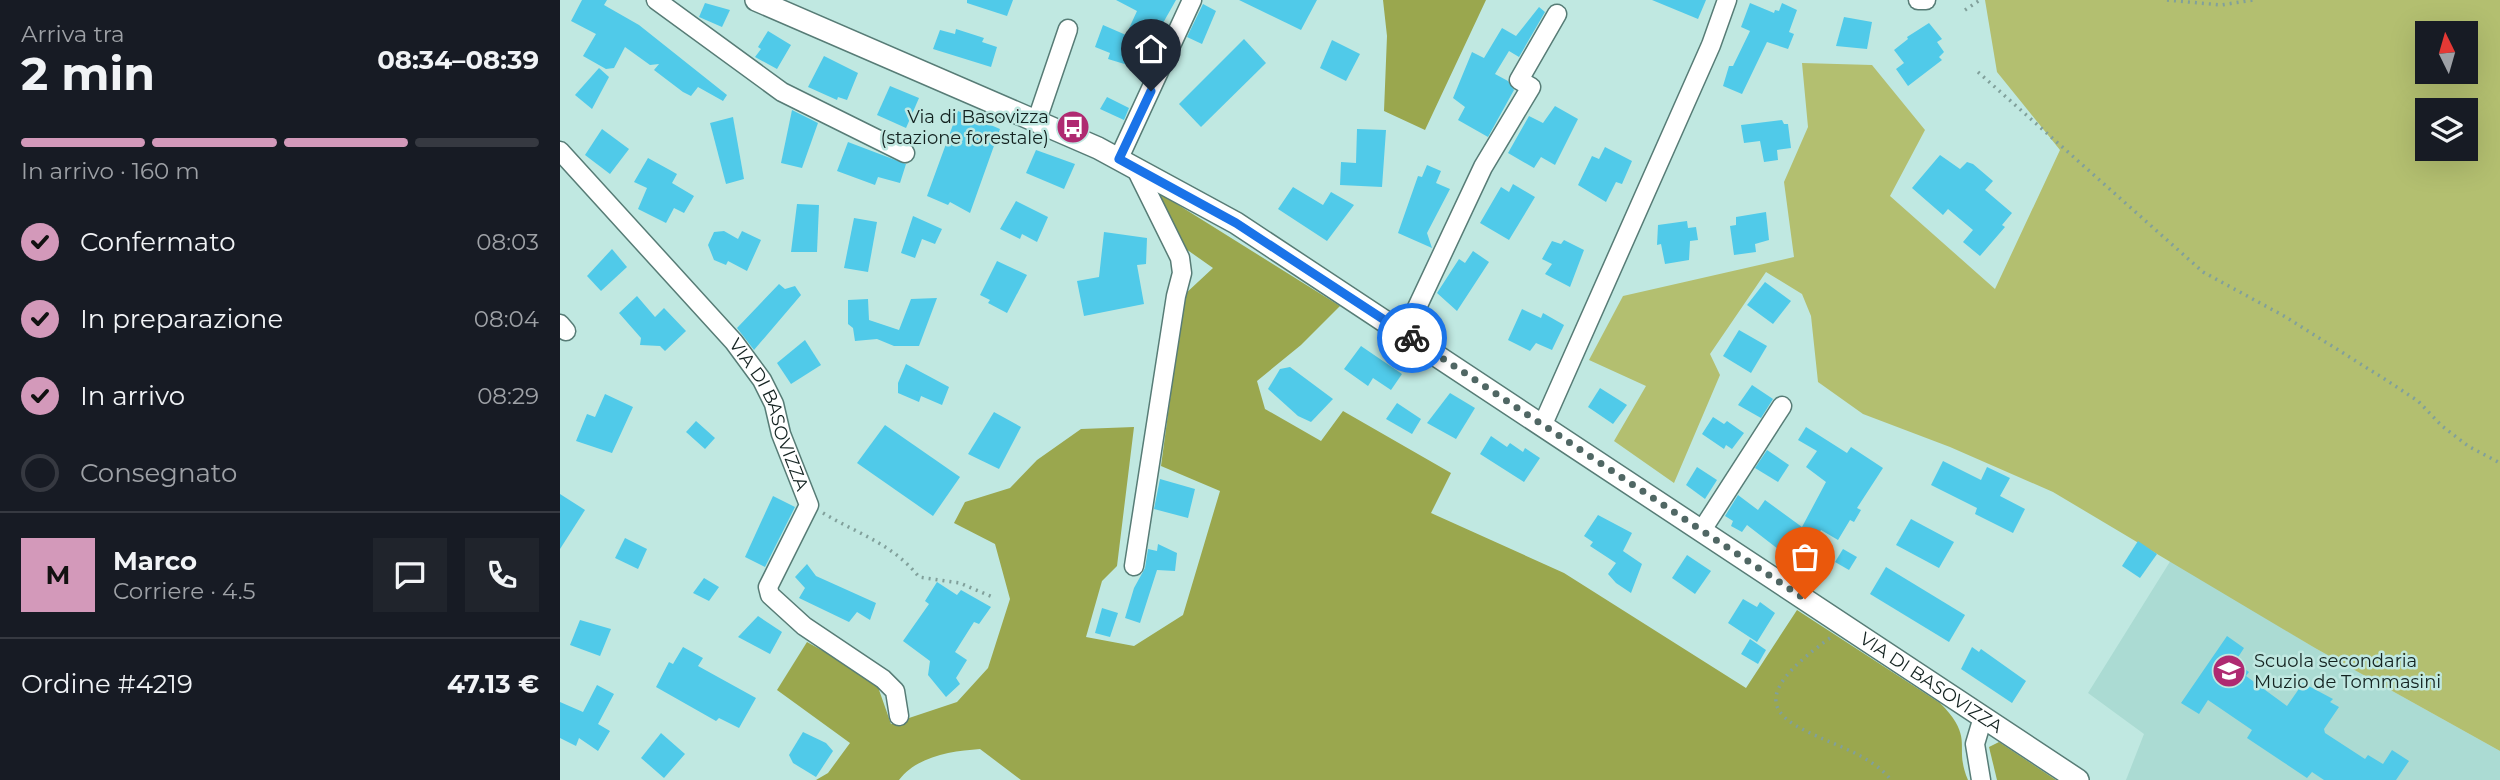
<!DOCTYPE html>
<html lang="it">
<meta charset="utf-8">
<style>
body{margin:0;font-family:Montserrat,sans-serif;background:#20242c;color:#f1f3f6;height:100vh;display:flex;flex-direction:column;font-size:26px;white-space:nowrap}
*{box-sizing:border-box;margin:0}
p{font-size:23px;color:#9ea1a6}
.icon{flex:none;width:38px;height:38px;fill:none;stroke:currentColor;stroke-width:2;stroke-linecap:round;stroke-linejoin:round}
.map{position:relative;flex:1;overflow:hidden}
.details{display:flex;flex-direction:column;background:#171b24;width:560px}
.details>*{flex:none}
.needle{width:46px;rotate:355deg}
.fabs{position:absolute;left:1855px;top:21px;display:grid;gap:14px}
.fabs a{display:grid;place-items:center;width:63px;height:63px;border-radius:0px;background:#171b24;box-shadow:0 7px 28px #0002;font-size:35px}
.pin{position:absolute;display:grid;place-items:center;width:60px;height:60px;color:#fff;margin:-72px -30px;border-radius:50% 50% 50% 0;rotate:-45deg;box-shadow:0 0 7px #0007}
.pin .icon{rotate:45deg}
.courier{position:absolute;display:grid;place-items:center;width:70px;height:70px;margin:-35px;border:5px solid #1a73e8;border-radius:50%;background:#fff;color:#222;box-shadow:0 2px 9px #0007}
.headline em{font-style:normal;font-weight:700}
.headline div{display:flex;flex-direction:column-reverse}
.headline{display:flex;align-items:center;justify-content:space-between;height:119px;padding:0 21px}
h1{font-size:46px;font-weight:700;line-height:52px}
.bar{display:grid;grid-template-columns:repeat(4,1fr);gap:10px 7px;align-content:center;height:84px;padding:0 21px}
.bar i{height:9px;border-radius:5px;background:#363941}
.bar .on{background:#d399ba}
.bar p{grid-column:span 4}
.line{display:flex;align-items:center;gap:18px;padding:0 21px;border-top:2px solid #363941}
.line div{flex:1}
.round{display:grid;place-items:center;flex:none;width:74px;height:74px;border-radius:0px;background:#20242c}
ol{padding:0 21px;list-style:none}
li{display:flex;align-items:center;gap:21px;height:77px}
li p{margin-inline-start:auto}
li .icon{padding:7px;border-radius:50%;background:#d399ba;color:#111;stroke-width:4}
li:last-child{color:#9ea1a6}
li i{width:38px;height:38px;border:4px solid #363941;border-radius:50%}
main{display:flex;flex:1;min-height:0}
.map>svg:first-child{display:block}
.built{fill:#abdbd3}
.green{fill:#b3bf70;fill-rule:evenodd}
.forest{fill:#9aa74e}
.building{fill:#50cae9}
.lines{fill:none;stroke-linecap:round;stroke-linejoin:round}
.minor-casing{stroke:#577c76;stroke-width:21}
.major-casing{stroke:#577c76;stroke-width:24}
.path{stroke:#81a09b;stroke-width:3.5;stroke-dasharray:2 5;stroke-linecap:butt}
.minor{stroke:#fff;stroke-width:18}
.major{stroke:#fff;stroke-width:21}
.done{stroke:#506764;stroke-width:7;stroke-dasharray:0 12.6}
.route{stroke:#1a73e8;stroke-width:9}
.labels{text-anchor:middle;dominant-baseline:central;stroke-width:5;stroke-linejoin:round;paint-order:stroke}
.poi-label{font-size:18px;fill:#132220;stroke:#c0e8e1;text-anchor:end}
.street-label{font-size:18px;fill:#132220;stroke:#c0e8e1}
</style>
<main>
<section class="details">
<div class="headline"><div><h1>2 min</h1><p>Arriva tra</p></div><em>08:34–08:39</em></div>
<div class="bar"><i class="on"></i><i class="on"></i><i class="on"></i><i></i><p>In arrivo · 160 m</p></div>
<ol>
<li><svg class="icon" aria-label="check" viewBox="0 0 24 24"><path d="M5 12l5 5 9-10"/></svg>Confermato<p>08:03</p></li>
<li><svg class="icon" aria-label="check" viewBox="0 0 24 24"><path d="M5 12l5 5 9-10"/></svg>In preparazione<p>08:04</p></li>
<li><svg class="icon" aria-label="check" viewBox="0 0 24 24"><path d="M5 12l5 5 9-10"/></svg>In arrivo<p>08:29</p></li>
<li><i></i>Consegnato</li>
</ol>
<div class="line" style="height:126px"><b class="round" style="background:#d399ba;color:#111">M</b><div><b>Marco</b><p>Corriere · 4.5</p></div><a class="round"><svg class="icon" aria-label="chat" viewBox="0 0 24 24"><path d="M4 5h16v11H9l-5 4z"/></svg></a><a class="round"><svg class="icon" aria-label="phone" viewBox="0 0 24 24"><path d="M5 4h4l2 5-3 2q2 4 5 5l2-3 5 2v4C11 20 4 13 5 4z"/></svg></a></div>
<div class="line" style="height:91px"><div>Ordine #4219</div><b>47.13 €</b></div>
</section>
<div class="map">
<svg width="1940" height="780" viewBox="0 0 1940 780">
<rect width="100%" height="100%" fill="#c0e8e1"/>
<polygon class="built" points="1611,560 1755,648 1940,751 1940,780 1566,780 1584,734 1528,693"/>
<path class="green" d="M 1425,0 L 1940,0 L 1940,751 L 1755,648 L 1493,492 L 1390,447 L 1303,414 L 1258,382 L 1251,316 L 1242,294 L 1206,272 L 1150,354 L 1160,375 L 1114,483 L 1054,441 L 1086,386 L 1029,360 L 1063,296 L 1234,257 L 1224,182 L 1248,127 L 1242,63 L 1312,65 L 1365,130 L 1330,196 L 1435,289 L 1500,150 L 1437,72 ZM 1867,33 L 1906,33 L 1906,72 L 1867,72 ZM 1867,110 L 1906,110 L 1906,149 L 1867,149 Z"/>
<g class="forest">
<polygon points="823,0 926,0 865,130 824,111 827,36"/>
<path d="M 596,191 L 780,306 L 741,345 L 697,381 L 705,409 L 761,441 L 783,411 L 891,473 L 871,513 L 1004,573 L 1186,688 L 1237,610 L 1380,703 C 1416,739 1393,746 1408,780 L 461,780 L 420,749 C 392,751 357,756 339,780 L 256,780 L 268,773 L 290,743 L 217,690 L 247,642 L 292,667 L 318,687 L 331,724 L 397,702 L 428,668 L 450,599 L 435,544 L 394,523 L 405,502 L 450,488 L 477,460 L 521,429 L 574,427 L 557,566 L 542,581 L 526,637 L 574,646 L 623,615 L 660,491 L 601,466 L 624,295 L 653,268 L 626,249 Z"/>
<polygon points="1439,742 1496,780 1437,780 1429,747"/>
</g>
<g class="building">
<polygon points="22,0 47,0 44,5 79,25 167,95 163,101 138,87 131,96 123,92 94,70 99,64 90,65 65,47 54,68 46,69 23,56 36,34 11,21"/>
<polygon points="407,0 453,0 447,16 407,3"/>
<polygon points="556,0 616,0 603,23 597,20 585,55 577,52 571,66 548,59 550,53 535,47 543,25 566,35 577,11"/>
<polygon points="679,0 757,0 741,30"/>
<polygon points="1092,0 1146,0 1138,19"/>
<polygon points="145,3 170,10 162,27 139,17"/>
<polygon points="1190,3 1214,13 1215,10 1219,11 1222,3 1237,10 1229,32 1234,34 1228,49 1207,42 1182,94 1163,86 1169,66 1173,66 1190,31 1181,27"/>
<polygon points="643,4 656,11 642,44 627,37"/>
<polygon points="979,7 985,12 959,57 949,51 935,74 948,81 954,90 928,137 898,120 905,107 893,98 912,52 924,58 942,28 956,36"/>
<polygon points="1284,17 1312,22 1307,49 1276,46"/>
<polygon points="1369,23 1382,39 1377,42 1384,52 1379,57 1382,60 1348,86 1336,69 1344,63 1334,50 1348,39 1347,37"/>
<polygon points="396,29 424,38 422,42 437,47 431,67 373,49 380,30 395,34"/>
<polygon points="208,31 231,45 217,69 195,57 201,49 198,47"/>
<polygon points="684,39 706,63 641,127 619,104"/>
<polygon points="772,40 800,54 786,81 760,68"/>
<polygon points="264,56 298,73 287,100 278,97 277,100 248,87"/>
<polygon points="39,68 49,77 32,109 15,95"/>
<polygon points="330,86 359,98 346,128 317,115"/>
<polygon points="547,97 569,108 564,120 540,109"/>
<polygon points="995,106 1018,119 995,165 981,157 974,168 948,153 969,116 983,123"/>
<polygon points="232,110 258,123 242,168 221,163"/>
<polygon points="398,111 440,129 410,213 390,202 388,205 367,196"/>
<polygon points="173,117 184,179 166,184 150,123"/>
<polygon points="1222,120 1224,124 1228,124 1231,148 1217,150 1218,160 1204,162 1200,141 1184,143 1181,125"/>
<polygon points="42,129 69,149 50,174 25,155"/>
<polygon points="797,129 826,130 822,187 780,185 781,162 796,163"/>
<polygon points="288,142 346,164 340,183 318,177 315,185 277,171"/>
<polygon points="1045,147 1072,161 1062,184 1056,182 1046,202 1018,185 1032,156 1039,159"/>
<polygon points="476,150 515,164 504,189 466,173"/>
<polygon points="1380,155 1400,169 1407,162 1413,164 1433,181 1425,190 1452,213 1442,225 1445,227 1420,256 1403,242 1413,230 1388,209 1383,215 1352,188"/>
<polygon points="88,158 117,174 112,183 134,196 124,213 114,208 106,223 78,209 87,188 74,182"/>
<polygon points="867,165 881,171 876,183 890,189 867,233 872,248 838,233 858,176 862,177"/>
<polygon points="953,184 975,197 949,240 920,223 941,187 949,192"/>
<polygon points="733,187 763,205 771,192 794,205 767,241 718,209"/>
<polygon points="456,201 488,217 477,242 462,234 460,239 440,229"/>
<polygon points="237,204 259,205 257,252 231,252"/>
<polygon points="1206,212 1209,240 1195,244 1196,252 1174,255 1170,226 1176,225 1176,217"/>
<polygon points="353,216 382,229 375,244 362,239 355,258 341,253"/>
<polygon points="294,218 317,222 308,272 284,268"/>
<polygon points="1127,221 1128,228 1136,227 1138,240 1130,241 1129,260 1105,264 1101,244 1097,245 1098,225"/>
<polygon points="164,231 178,239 182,231 201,240 187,271 168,261 166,265 154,260 148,245 154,232"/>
<polygon points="544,232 587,238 586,264 577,265 584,304 524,316 517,281 539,277"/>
<polygon points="1004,240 1024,250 1010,287 985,274 992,264 982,259 992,241 1001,244"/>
<polygon points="52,249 67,267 41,291 27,276"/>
<polygon points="913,251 929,262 897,311 877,293 899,259 905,263"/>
<polygon points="437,261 467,275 447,313 428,303 430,300 420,295"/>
<polygon points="1205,282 1231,301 1213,324 1187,305"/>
<polygon points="219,284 225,289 235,286 241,295 194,350 177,328"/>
<polygon points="77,296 95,317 104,308 126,331 105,351 100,346 80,345 81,338 59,313"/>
<polygon points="377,298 359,346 334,346 317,339 295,341 293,328 288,324 288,300 308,299 309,320 339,330 351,299"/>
<polygon points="962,309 981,318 983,313 1004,325 992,350 976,343 970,351 948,340"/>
<polygon points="1179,330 1207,346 1191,373 1163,356"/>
<polygon points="245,340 261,365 231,384 217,363"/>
<polygon points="801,346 842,374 831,390 813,378 808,386 784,369"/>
<polygon points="346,364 389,387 382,405 361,396 359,402 338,393 338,383"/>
<polygon points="730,367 773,399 751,422 738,416 708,389 720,369"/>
<polygon points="1192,385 1213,399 1201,418 1178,405"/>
<polygon points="1040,388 1067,405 1053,424 1028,407"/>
<polygon points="890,393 915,408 896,439 867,423"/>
<polygon points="45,394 73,407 52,453 16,441 27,414 35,417"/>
<polygon points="837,403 861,419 852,434 826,419"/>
<polygon points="434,412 461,427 439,469 408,454"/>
<polygon points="1153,417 1164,424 1167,421 1184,433 1172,449 1166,445 1164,449 1142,434"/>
<polygon points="136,421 155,438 145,449 126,432"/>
<polygon points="325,425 400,477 373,516 297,463"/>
<polygon points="1246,427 1287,453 1291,447 1323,468 1297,508 1301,510 1294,522 1290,520 1278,540 1261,530 1249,551 1239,547 1231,559 1187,525 1182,532 1171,526 1173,521 1165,516 1178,495 1198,510 1205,500 1242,527 1266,482 1246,467 1257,451 1238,440"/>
<polygon points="931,436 947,447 950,443 963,452 965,448 980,458 964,482 920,454"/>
<polygon points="1207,450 1229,465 1218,482 1195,468"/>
<polygon points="1383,461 1421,480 1427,467 1450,478 1440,496 1465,509 1453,533 1415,514 1417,508 1371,485"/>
<polygon points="1137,467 1157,480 1145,499 1126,485"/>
<polygon points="600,479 635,489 628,518 594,509"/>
<polygon points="0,494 25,510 0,549"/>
<polygon points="213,496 235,507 205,567 185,557"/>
<polygon points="1038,515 1072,533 1063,551 1082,564 1071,593 1056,583 1048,574 1056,563 1030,546 1033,542 1024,536"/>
<polygon points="1351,519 1394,542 1379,568 1336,545"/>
<polygon points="65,538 87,549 78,569 55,558"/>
<polygon points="1578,541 1597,554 1580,578 1562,566"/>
<polygon points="598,544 617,553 615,571 597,570 580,623 565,618 574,588 585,568 588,549 597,551"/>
<polygon points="1283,549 1297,557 1289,570 1275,562"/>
<polygon points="1127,555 1151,571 1135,594 1112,578"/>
<polygon points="247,564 256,576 316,603 310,620 297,612 289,622 239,598 245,588 235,577"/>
<polygon points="1326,567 1405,615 1389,642 1310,594"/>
<polygon points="144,578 159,587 149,601 133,593"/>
<polygon points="377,582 397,595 401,590 431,607 419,624 414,622 395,652 407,660 396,678 400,684 386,697 368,675 370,661 343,641 369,604 365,601"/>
<polygon points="1183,599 1197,607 1200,602 1215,613 1197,642 1168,623"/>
<polygon points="542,608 558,613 550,637 535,633"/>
<polygon points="198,616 222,632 210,654 178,637"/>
<polygon points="20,620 51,629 40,656 10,645"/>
<polygon points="1667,636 1684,648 1675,662 1689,672 1686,676 1727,706 1743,683 1773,699 1770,702 1779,707 1764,729 1765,733 1805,759 1808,755 1823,764 1832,750 1849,761 1836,780 1764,780 1752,772 1747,778 1687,738 1692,730 1648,700 1639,714 1621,703"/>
<polygon points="1190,639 1206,650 1198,664 1181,654"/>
<polygon points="123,647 143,658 138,666 196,698 179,728 159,718 156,721 96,687 109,662 113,664"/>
<polygon points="1412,647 1419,652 1421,649 1466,681 1452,703 1401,669"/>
<polygon points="37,685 54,694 38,724 50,731 38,751 19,738 16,746 0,738 0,702 23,712"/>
<polygon points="243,732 266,743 273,751 256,777 233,763 229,755"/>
<polygon points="101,733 125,754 104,778 81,758"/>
</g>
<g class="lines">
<defs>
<g id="minor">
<polyline points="96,0 222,92 345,153"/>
<polyline points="1358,0 1366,0"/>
<polyline points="477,120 508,29"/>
<path id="s1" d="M 0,151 L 174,342 L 202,380 L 214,404 L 221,434 L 249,505 L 208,587 L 210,595 L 244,626 L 323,679 L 335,691 L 339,716"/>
<polyline points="559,158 632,0"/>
<polyline points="0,324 6,331"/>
<polyline points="845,333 923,167 971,87 959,80 997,14"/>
<polyline points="983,424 1151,45 1167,0"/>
<polyline points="1142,530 1222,406"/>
<polyline points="574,566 616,296 622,273 620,258 575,167"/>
<polyline points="1421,780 1415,744 1423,717"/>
</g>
<g id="major">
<path id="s2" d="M 196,0 L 538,148 L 676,223 L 1518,780"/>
</g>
</defs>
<use href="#minor" class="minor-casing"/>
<use href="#major" class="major-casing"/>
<g class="path">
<polyline points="1607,0 1661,5 1693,0"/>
<polyline points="1405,10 1420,0"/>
<polyline points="1418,72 1643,272 1724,316 1823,378 1858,401 1882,426 1908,446 1940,463"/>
<path d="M 263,513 C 298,534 333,544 359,577 L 400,583 L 435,598"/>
<path d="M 1270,638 C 1135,734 1290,726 1331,780"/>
</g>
<use href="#minor" class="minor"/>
<use href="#major" class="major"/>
</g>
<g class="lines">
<polyline class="done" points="852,338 1245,599"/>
<polyline class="route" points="591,91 559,159 676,223 852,338"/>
</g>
<defs>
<symbol id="bus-disc" viewBox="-11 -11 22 22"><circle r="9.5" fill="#af2a71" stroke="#c0e8e1"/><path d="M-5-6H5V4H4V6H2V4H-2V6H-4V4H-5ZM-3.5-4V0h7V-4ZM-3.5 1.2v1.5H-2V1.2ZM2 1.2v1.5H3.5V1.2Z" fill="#fff"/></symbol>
<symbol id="school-disc" viewBox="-11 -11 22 22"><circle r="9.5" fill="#af2a71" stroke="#c0e8e1"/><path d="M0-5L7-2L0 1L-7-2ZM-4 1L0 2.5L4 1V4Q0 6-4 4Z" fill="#fff"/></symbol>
</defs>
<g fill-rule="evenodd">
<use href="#bus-disc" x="494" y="108" width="38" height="38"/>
<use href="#school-disc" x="1650" y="652" width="38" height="38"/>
</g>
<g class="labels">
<g class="poi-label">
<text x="489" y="117">Via di Basovizza<tspan x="489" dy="21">(stazione forestale)</tspan></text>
<text x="1694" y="661" text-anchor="start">Scuola secondaria<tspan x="1694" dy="21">Muzio de Tommasini</tspan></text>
</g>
<g class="street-label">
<text stroke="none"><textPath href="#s1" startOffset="340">VIA DI BASOVIZZA</textPath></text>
<text stroke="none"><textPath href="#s2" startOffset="1363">VIA DI BASOVIZZA</textPath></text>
</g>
</g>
</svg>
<div class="fabs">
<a><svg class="needle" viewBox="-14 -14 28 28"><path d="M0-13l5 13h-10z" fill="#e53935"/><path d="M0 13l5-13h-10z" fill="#9ea1a6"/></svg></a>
<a><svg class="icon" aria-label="layers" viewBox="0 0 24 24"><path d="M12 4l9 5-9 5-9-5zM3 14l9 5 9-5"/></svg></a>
</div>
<div class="pin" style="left:1245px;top:599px;background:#ea580c"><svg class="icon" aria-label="bag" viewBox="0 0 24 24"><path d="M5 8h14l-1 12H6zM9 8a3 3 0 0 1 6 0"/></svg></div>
<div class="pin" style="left:591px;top:91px;background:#1f2937"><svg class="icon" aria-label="home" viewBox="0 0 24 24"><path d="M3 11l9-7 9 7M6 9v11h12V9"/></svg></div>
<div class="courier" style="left:852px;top:338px"><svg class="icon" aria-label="bike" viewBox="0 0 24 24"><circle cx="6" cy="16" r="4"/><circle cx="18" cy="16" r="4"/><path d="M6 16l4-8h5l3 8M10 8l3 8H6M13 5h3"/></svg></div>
</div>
</main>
